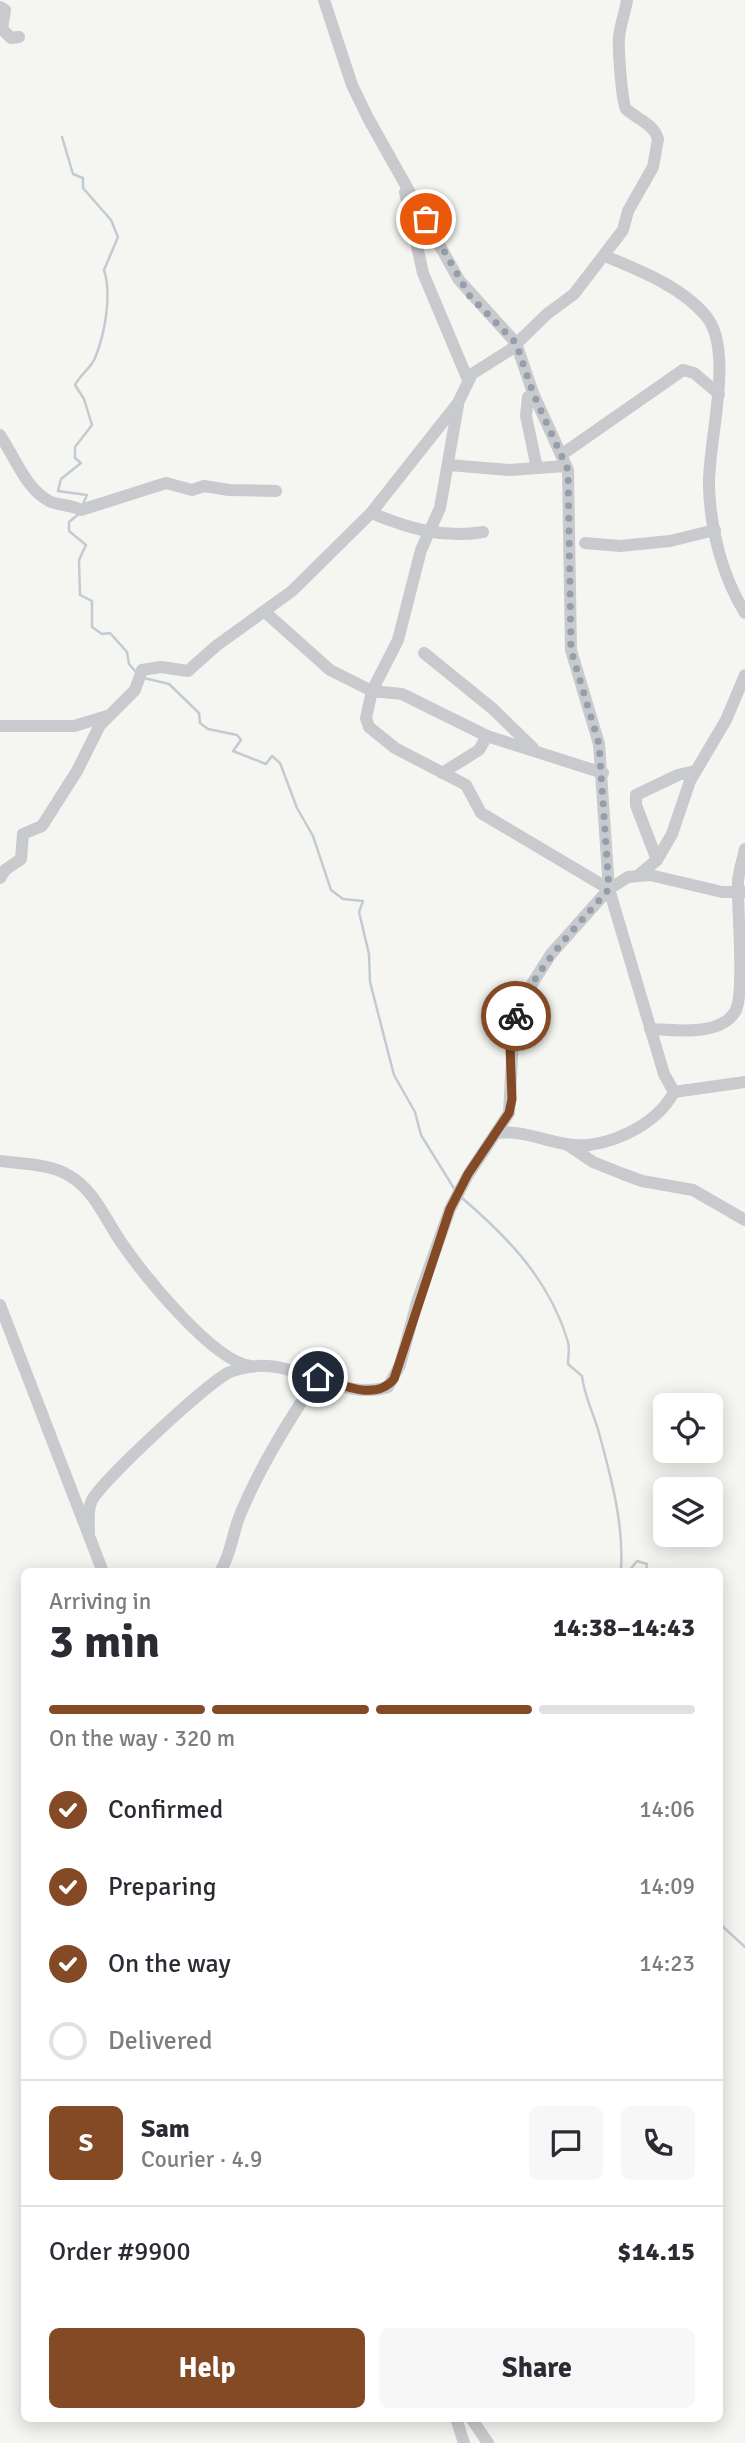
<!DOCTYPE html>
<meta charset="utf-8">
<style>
body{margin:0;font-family:Signika,sans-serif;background:#f7f7f7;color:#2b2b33;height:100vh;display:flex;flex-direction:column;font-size:26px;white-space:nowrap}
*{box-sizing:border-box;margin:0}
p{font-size:23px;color:#7c7c81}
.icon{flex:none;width:38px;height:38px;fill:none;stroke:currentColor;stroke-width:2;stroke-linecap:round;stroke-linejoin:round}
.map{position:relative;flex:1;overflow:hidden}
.panel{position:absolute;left:21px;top:1568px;width:702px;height:854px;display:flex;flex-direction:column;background:#fff;border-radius:10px;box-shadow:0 4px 18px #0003}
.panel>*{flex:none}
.fabs{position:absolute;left:653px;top:1393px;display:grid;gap:14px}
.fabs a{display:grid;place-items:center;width:70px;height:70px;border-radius:10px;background:#fff;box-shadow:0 4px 18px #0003;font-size:35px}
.pin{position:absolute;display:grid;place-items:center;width:60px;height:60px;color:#fff;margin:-30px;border:4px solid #fff;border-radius:50%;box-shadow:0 2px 7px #0007}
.courier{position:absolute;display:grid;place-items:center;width:70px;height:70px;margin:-35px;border:5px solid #844a26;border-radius:50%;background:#fff;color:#222;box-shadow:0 2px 9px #0007}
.head em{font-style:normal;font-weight:800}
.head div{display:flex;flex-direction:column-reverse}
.head{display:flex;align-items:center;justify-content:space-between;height:119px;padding:0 28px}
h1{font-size:46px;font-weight:800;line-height:52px}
.bar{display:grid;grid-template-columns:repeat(4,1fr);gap:10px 7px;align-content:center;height:84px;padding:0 28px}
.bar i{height:9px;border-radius:5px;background:#e1e1e2}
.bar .current{background:#844a26}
.bar p{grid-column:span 4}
.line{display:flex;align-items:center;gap:18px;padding:0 28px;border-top:2px solid #e1e1e2}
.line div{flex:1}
.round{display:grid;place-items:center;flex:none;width:74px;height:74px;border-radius:10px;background:#f7f7f7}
ol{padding:0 28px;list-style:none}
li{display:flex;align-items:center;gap:21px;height:77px}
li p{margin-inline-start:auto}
li .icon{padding:7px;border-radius:50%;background:#844a26;color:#fff;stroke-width:4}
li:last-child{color:#7c7c81}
li i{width:38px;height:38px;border:4px solid #e1e1e2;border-radius:50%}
.action{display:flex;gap:14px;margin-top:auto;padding:14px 28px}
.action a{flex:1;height:80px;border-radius:10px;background:#844a26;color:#fff;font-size:28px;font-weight:800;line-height:80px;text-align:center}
.action a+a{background:#f7f7f7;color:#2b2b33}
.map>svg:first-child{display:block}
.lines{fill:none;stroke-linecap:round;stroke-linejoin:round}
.stream{stroke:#c3cbd2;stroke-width:2.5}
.minor{stroke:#c8cace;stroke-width:12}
.done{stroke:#959fac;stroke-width:7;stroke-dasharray:0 12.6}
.route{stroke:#844a26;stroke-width:9}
</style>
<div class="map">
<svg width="745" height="2443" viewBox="0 0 745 2443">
<rect width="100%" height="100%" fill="#f5f6f2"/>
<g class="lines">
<g class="stream">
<path d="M 62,137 L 73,174 L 83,178 L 83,188 L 111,220 L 118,237 L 104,270 C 112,294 105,334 95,358 C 91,368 80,375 75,385 L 84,399 L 92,425 L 75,447 L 75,458 L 81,463 L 61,479 L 58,491 L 87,495 L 83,504"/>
<polyline points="80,513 69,522 69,531 86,545 79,560 80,595 92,601 92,627 102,634 110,633 127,652 129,664 136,672"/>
<polyline points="144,678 169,684 199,713 200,723 208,729 237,735 241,740 233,751 266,764 272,756 280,763 297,808 313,836 331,890 343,899 363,901 359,912 369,954 370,982 394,1075 415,1112 421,1135 455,1190"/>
<path d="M 462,1198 C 509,1238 550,1281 568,1342 C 570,1349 568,1356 568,1364 L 582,1376 C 584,1396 594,1414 599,1433 C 611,1477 624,1524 621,1569 L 626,1572"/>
<polyline points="628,1572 637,1561 647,1564 646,1572"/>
<polyline points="719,1923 745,1947"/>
</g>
<g class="minor">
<polyline points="324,0 352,85 368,118 459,280 516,343 533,393 568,470 571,650 599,744 609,889 664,1074 674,1092 745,1082"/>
<polyline points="0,7 5,10 2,29 11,38 19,37"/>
<polyline points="405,192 423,273 468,380"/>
<path d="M 605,256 C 639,270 682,287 706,316 C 735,351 708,441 709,485 C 710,528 722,576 745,613"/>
<polyline points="528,397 526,416 537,468"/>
<polyline points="458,405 440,508 421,550 398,640 372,691 366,718 369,727 395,748 466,785 481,813 609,889"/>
<path d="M 0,435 C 14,456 26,489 49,501 C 59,506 70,504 81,510 L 166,483 L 192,490 L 204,486 L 229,490 L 276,491"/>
<polyline points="561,455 683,370 694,373 719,394"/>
<polyline points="449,465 509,470 566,466"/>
<path d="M 371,513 C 408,528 442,539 483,532"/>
<polyline points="585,543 620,546 670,541 715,530"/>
<polyline points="265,612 330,670 372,691 402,694 487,736 603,773"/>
<polyline points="424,653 493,709 533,748"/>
<polyline points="0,726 74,726 107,716"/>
<polyline points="442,773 479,750 487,736"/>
<polyline points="657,860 636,805 636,795 678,775 695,771"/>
<polyline points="640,874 657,860 672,834 690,781 726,720 745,675"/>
<path d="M 0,878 L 5,870 L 21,859 L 23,834 L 42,826 L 77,771 L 100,725 L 135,690 L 142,670 L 161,667 L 188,671 L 216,646 L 292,591 L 371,513 L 458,403 L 472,374 L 510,350 L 547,314 L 574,294 L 623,230 L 628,211 L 653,167 L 658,139 C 654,124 637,119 626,109 C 622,105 618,47 619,38 C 620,25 625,13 627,0"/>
<path d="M 650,1029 C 675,1030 722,1037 736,1010 C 745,990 737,907 738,881 C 739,870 743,859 745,849"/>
<path d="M 496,1133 C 521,1130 542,1140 566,1144 C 604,1151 656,1126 674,1092"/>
<polyline points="568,1145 593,1162 623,1174 642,1181 693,1190 745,1220"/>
<path d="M 0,1161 C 21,1164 50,1164 68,1175 C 94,1189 105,1219 121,1242 C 143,1274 213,1362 251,1366"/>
<polyline points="0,1305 103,1572"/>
<path d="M 89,1532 C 89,1521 87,1510 92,1500 C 103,1480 209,1381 230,1372 C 238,1368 248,1367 257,1366 C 300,1363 345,1401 388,1387 L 400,1365 L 417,1302 L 450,1209 L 468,1175 L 509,1113 L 514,1021 L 525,995 L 551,954 L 609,889 L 628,877 L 650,875 L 722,892 L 745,892"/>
<path d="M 220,1572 C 232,1552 232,1534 240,1515 C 260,1466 288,1421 318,1377"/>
<polyline points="456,2418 464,2443"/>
<polyline points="471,2418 488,2443"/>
</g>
</g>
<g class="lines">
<path class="done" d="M 426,219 L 469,295 L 516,343 L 533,393 L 568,470 L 571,650 L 599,744 L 609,889 C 574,930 537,965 516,1016"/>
<path class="route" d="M 318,1377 C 341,1384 375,1402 394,1379 L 450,1209 L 468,1174 L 509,1113 L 512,1099 L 510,1047 L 516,1016"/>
</g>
</svg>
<div class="fabs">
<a><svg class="icon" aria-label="locate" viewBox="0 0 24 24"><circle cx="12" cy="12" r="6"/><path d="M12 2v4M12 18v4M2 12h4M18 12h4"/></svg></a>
<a><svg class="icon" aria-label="layers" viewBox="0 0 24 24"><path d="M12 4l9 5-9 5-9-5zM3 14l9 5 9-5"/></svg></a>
</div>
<div class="pin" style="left:426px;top:219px;background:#ea580c"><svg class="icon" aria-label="bag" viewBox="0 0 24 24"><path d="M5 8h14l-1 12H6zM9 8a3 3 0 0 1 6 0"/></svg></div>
<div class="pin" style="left:318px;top:1377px;background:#1f2937"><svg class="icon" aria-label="home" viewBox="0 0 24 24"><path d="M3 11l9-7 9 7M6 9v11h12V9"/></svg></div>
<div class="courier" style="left:516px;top:1016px"><svg class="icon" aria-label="bike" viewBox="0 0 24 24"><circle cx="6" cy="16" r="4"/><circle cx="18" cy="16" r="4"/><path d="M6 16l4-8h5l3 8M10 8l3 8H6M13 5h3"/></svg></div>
<section class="panel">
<div class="head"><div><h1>3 min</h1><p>Arriving in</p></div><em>14:38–14:43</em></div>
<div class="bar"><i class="current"></i><i class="current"></i><i class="current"></i><i></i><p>On the way · 320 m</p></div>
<ol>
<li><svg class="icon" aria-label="check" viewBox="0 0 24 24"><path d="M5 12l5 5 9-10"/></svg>Confirmed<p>14:06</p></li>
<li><svg class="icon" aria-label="check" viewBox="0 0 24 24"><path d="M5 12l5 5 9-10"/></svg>Preparing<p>14:09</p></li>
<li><svg class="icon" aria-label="check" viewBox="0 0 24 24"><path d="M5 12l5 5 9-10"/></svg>On the way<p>14:23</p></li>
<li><i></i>Delivered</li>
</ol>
<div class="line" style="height:126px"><b class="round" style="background:#844a26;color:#fff">S</b><div><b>Sam</b><p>Courier · 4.9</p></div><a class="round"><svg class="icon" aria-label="chat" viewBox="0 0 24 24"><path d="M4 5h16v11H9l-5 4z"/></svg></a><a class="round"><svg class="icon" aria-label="phone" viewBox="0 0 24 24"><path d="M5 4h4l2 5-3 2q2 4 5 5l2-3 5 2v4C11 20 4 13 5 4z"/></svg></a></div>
<div class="line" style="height:91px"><div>Order #9900</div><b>$14.15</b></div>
<div class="action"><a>Help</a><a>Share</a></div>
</section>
</div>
